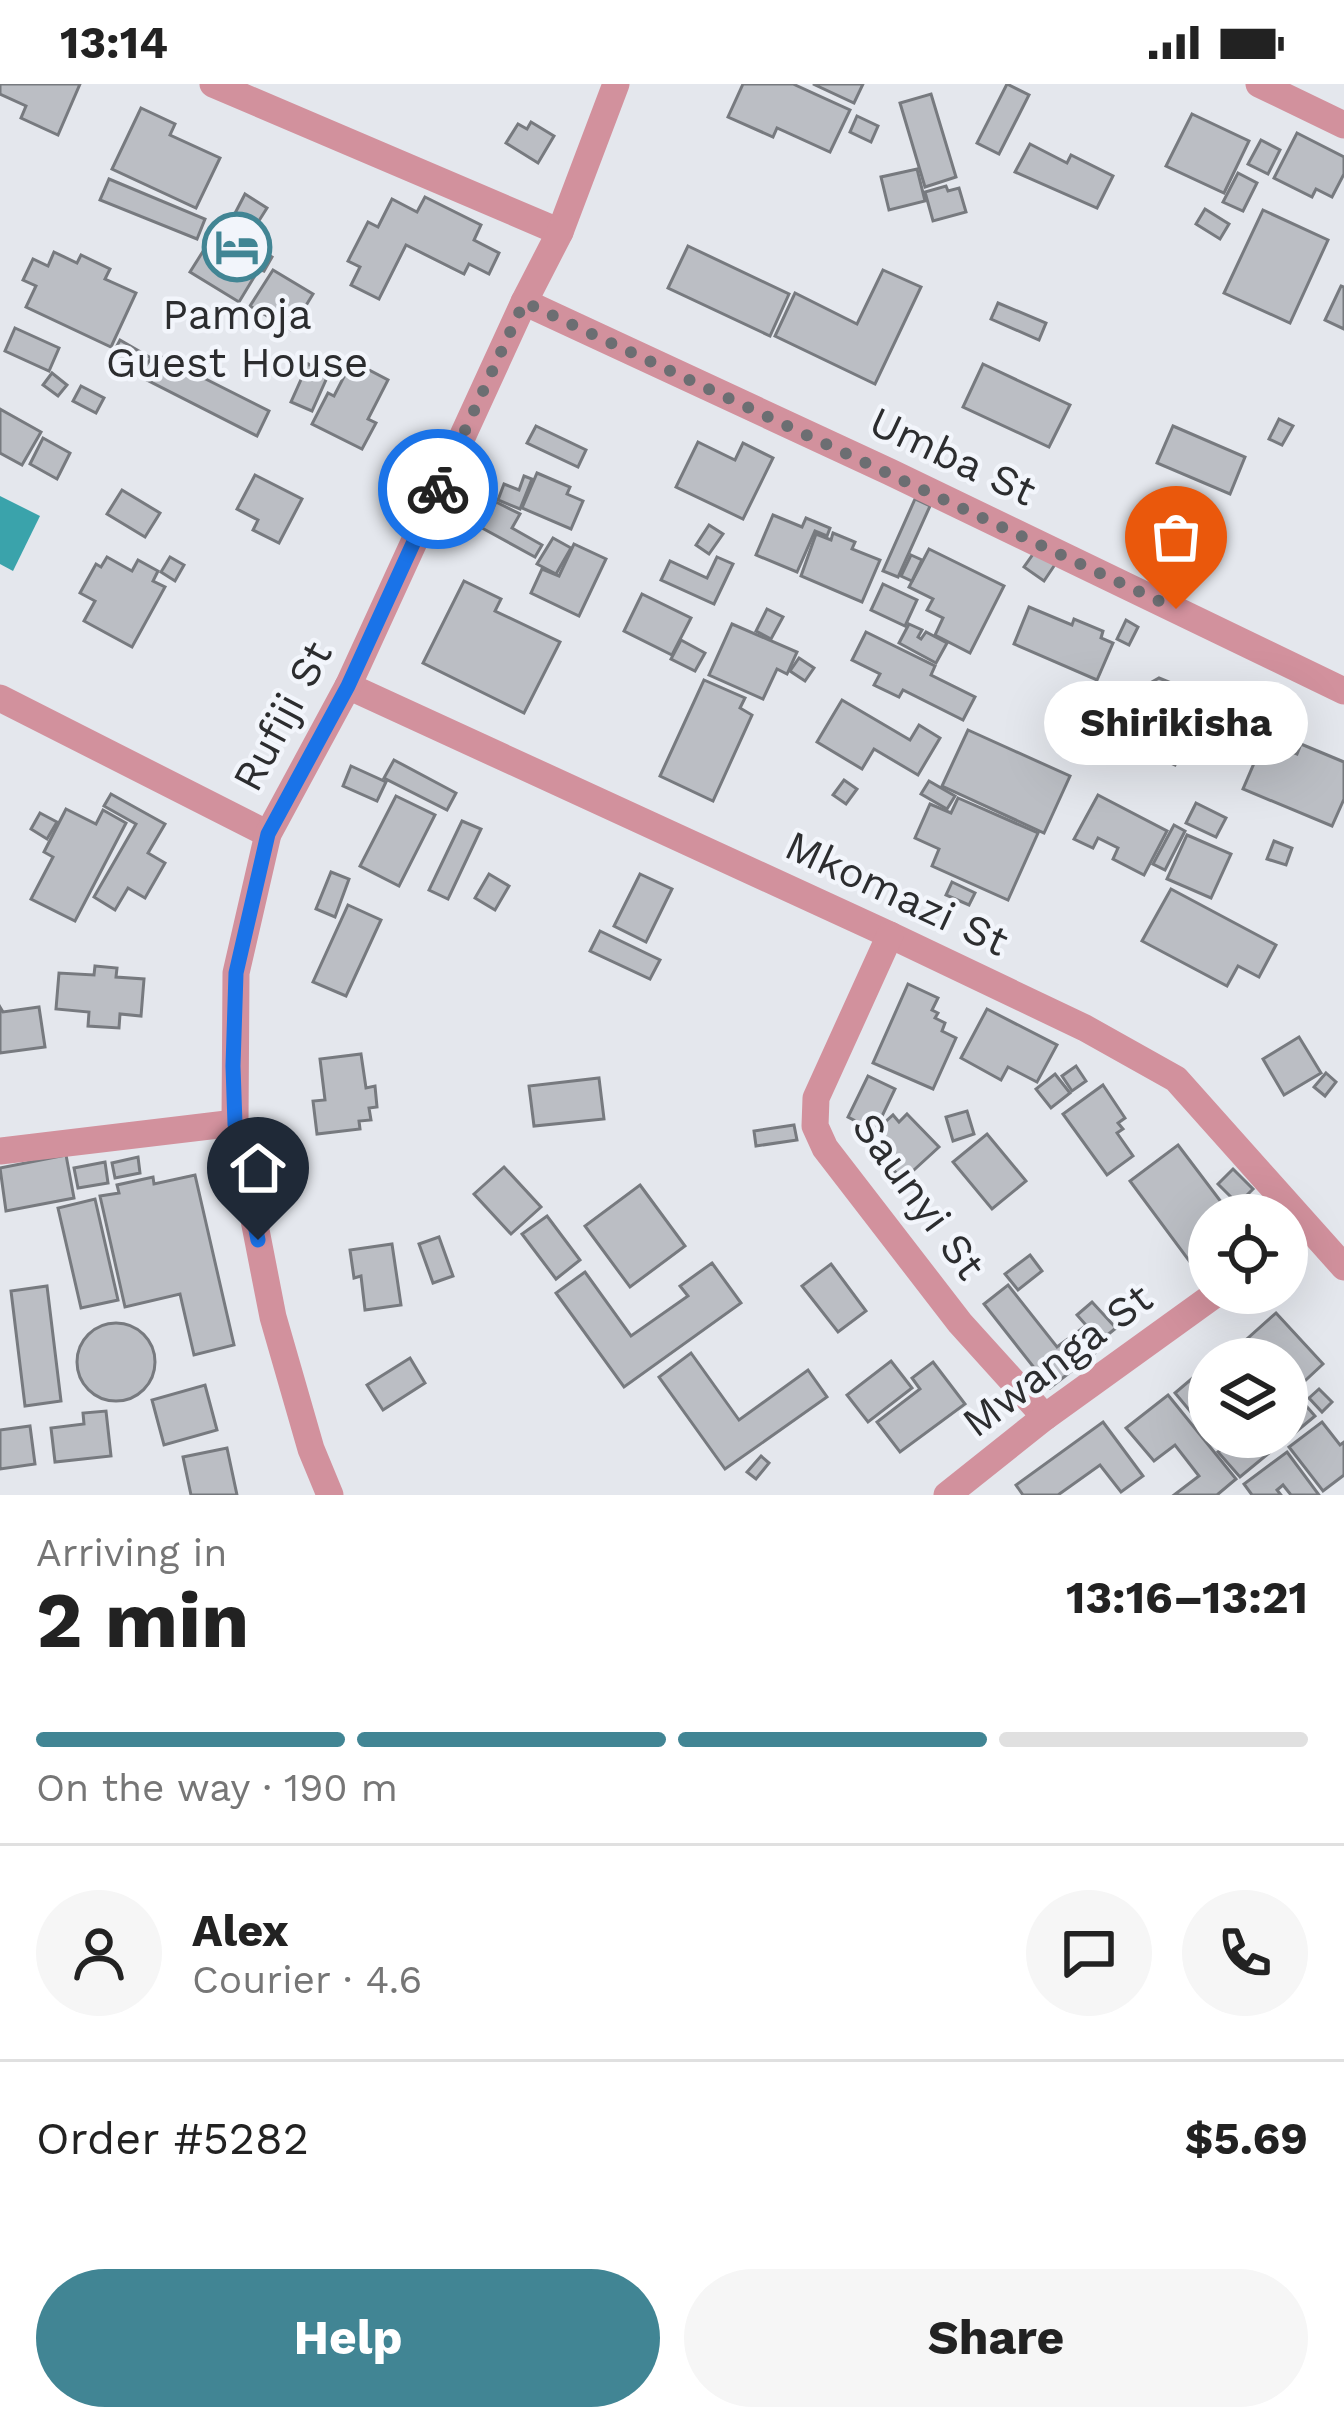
<!DOCTYPE html>
<meta charset="utf-8">
<style>
body{margin:0;font-family:"Work Sans",sans-serif;background:#f6f6f6;color:#222;height:100vh;display:flex;flex-direction:column;font-size:45px;white-space:nowrap}
*{box-sizing:border-box;margin:0}
p{font-size:39px;color:#767676}
.icon{flex:none;width:66px;height:66px;fill:none;stroke:currentColor;stroke-width:2;stroke-linecap:round;stroke-linejoin:round}
.map{position:relative;height:1411px;overflow:hidden}
.drawer{display:flex;flex-direction:column;background:#fff;flex:1}
.drawer>*{flex:none}
.controls{position:absolute;left:1188px;top:1110px;display:grid;gap:24px}
.controls a{display:grid;place-items:center;width:120px;height:120px;border-radius:50%;background:#fff;box-shadow:0 12px 48px #0002;font-size:60px}
.pin{position:absolute;display:grid;place-items:center;width:102px;height:102px;color:#fff;margin:-123px -51px;border-radius:50% 50% 50% 0;rotate:-45deg;box-shadow:0 0 12px #0007}
.pin .icon{rotate:45deg}
.courier{position:absolute;display:grid;place-items:center;width:120px;height:120px;margin:-60px;border:9px solid #1a73e8;border-radius:50%;background:#fff;color:#222;box-shadow:0 3px 15px #0007}
.bubble{position:absolute;height:84px;border-radius:42px;background:#fff;box-shadow:0 12px 48px #0002;font-size:39px;font-weight:700;line-height:84px;text-align:center}
.overview em{font-style:normal;font-weight:700}
.overview div{display:flex;flex-direction:column-reverse}
.overview{display:flex;align-items:center;justify-content:space-between;height:204px;padding:0 36px}
h1{font-size:78px;font-weight:700;line-height:90px}
.bar{display:grid;grid-template-columns:repeat(4,1fr);gap:18px 12px;align-content:center;height:144px;padding:0 36px}
.bar i{height:15px;border-radius:9px;background:#e0e0e0}
.bar .on{background:#418594}
.bar p{grid-column:span 4}
.line{display:flex;align-items:center;gap:30px;padding:0 36px;border-top:3px solid #e0e0e0}
.line div{flex:1}
.round{display:grid;place-items:center;flex:none;width:126px;height:126px;border-radius:63px;background:#f6f6f6}
.primary-button{display:flex;gap:24px;margin-top:auto;padding:24px 36px}
.primary-button a{flex:1;height:138px;border-radius:72px;background:#418594;color:#fff;font-size:48px;font-weight:700;line-height:138px;text-align:center}
.primary-button a+a{background:#f6f6f6;color:#222}
.status{display:flex;justify-content:space-between;align-items:center;height:84px;padding:0 60px;background:#fff;direction:ltr}
.status svg{height:33px;fill:currentColor}
.map>svg:first-child{display:block}
.water{fill:#3aa3ab}
.building{fill:#bbbec4;stroke:#777a7f;stroke-width:3}
.lines{fill:none;stroke-linecap:round;stroke-linejoin:round}
.street{stroke:#d2919d;stroke-width:27}
.done{stroke:#6c6e72;stroke-width:12;stroke-dasharray:0 21.6}
.route{stroke:#1a73e8;stroke-width:15}
.labels{text-anchor:middle;dominant-baseline:central;stroke-width:9;stroke-linejoin:round;paint-order:stroke}
.poi-label{font-size:42px;fill:#2c2d2f;stroke:#f2f5fb}
.street-label{font-size:42px;fill:#2c2d2f;stroke:#f2f5fb}
</style>
<div class="status"><b>13:14</b><svg viewBox="0 0 49 12"><path d="M0 12V9h3v3zM5 12V6h3v6zM10 12V3h3v9zM15 12V0h3v12zM26 1h20v11H26zM47 4h2v5h-2z"/></svg></div>
<div class="map">
<svg width="1344" height="1411" viewBox="0 0 1344 1411">
<rect width="100%" height="100%" fill="#e4e7ed"/>
<polygon class="water" points="0,412 40,432 13,487 0,480"/>
<g class="building">
<polygon points="0,0 80,0 58,51 21,34 26,22 0,10"/>
<polygon points="743,0 793,0 850,26 830,68 777,44 773,53 728,33"/>
<polygon points="813,0 863,0 854,19"/>
<polygon points="1007,0 1029,11 999,70 977,59"/>
<polygon points="931,10 956,93 925,103 900,19"/>
<polygon points="141,24 175,40 170,51 220,74 196,124 112,85"/>
<polygon points="1192,30 1249,57 1224,109 1166,82"/>
<polygon points="857,32 878,42 871,58 850,48"/>
<polygon points="531,38 554,52 538,79 506,59 518,40 527,45"/>
<polygon points="1297,49 1344,73 1344,90 1332,113 1316,105 1312,113 1274,94"/>
<polygon points="1261,56 1280,66 1268,90 1248,80"/>
<polygon points="1030,60 1067,79 1071,71 1113,92 1097,124 1015,88"/>
<polygon points="917,85 925,117 889,126 881,93"/>
<polygon points="1238,89 1257,99 1243,127 1223,118"/>
<polygon points="109,95 205,135 197,155 100,116"/>
<polygon points="946,102 948,107 959,104 966,128 933,137 925,108"/>
<polygon points="245,110 267,124 246,157 272,173 264,187 259,185 239,218 190,188 207,161 216,166"/>
<polygon points="425,113 481,141 474,156 499,169 489,190 469,180 464,190 406,161 379,215 351,201 360,183 348,177 368,138 378,143 392,115 417,128"/>
<polygon points="1205,125 1229,140 1220,155 1196,140"/>
<polygon points="1263,126 1328,156 1290,239 1224,209"/>
<polygon points="688,162 789,210 770,252 668,204"/>
<polygon points="54,168 77,179 81,171 110,185 105,195 136,209 111,263 26,223 36,202 23,196 33,175 48,182"/>
<polygon points="273,186 313,210 291,246 250,222"/>
<polygon points="883,186 921,203 875,300 775,252 795,209 857,240"/>
<polygon points="1341,202 1344,203 1344,245 1325,236"/>
<polygon points="998,219 1046,239 1039,256 991,235"/>
<polygon points="15,244 59,264 49,287 5,267"/>
<polygon points="120,256 151,274 140,291 110,275"/>
<polygon points="160,272 269,327 257,352 147,296"/>
<polygon points="352,277 388,296 368,335 376,339 362,365 312,340 328,309 334,312"/>
<polygon points="308,280 329,289 312,327 291,318"/>
<polygon points="983,280 1070,321 1049,363 963,323"/>
<polygon points="52,289 67,301 58,312 43,301"/>
<polygon points="81,302 104,314 96,329 73,317"/>
<polygon points="0,325 41,348 22,381 0,369"/>
<polygon points="1279,335 1293,342 1282,361 1269,355"/>
<polygon points="536,342 586,366 578,383 527,359"/>
<polygon points="1173,342 1245,373 1230,410 1157,379"/>
<polygon points="43,354 70,369 57,395 30,380"/>
<polygon points="698,358 735,376 743,359 773,374 743,435 676,403"/>
<polygon points="537,389 570,403 567,410 583,417 571,445 522,424"/>
<polygon points="255,391 302,415 279,459 253,446 258,436 237,425"/>
<polygon points="524,392 532,395 520,425 498,416 504,400 519,406"/>
<polygon points="122,406 160,429 145,453 107,430"/>
<polygon points="915,415 930,422 898,493 883,487"/>
<polygon points="496,418 520,430 512,444 542,461 535,473 482,444"/>
<polygon points="773,431 802,443 806,434 830,444 827,452 815,447 797,488 756,471"/>
<polygon points="709,441 723,450 709,470 696,461"/>
<polygon points="833,449 855,458 852,465 880,476 862,518 801,492 816,450 831,456"/>
<polygon points="553,454 571,464 556,490 537,480"/>
<polygon points="574,460 606,475 579,532 531,509 542,485 559,492"/>
<polygon points="929,465 1004,502 970,569 935,551 943,534 927,526 933,515 909,503"/>
<polygon points="1036,466 1056,479 1044,497 1024,483"/>
<polygon points="911,471 922,476 912,497 901,492"/>
<polygon points="107,473 132,487 138,476 158,487 153,497 165,503 132,563 84,537 95,517 80,509 96,480 101,483"/>
<polygon points="170,473 184,481 175,497 161,488"/>
<polygon points="717,473 733,480 714,520 661,496 670,477 707,494"/>
<polygon points="464,497 501,515 495,527 560,558 524,629 423,579"/>
<polygon points="883,500 917,516 905,542 871,526"/>
<polygon points="642,510 691,534 672,571 624,547"/>
<polygon points="1029,523 1072,541 1074,535 1103,547 1101,554 1113,559 1097,596 1014,560"/>
<polygon points="767,525 783,533 771,555 756,547"/>
<polygon points="1126,536 1138,543 1129,561 1117,555"/>
<polygon points="732,540 797,568 787,590 777,585 763,615 709,591"/>
<polygon points="909,540 922,546 918,553 921,555 926,548 947,559 936,579 899,559"/>
<polygon points="866,548 935,582 931,591 975,613 963,636 903,606 899,613 874,601 880,590 852,576"/>
<polygon points="681,556 705,569 695,587 671,575"/>
<polygon points="799,574 814,584 805,597 790,587"/>
<polygon points="1159,594 1220,619 1199,665 1185,659 1175,681 1143,666 1153,645 1128,634 1143,603"/>
<polygon points="704,596 745,614 740,624 752,631 713,717 660,692"/>
<polygon points="1262,607 1278,612 1273,627 1257,621"/>
<polygon points="842,616 910,656 919,641 940,654 918,691 874,665 862,685 817,658"/>
<polygon points="968,646 1070,692 1044,749 942,702"/>
<polygon points="1264,656 1297,670 1301,660 1344,678 1344,715 1332,742 1243,705"/>
<polygon points="394,676 456,709 447,726 384,694"/>
<polygon points="351,682 386,698 377,717 343,702"/>
<polygon points="844,696 857,705 846,720 833,711"/>
<polygon points="929,697 955,712 947,725 921,710"/>
<polygon points="111,710 165,740 148,769 165,779 145,814 128,804 115,826 94,813 136,740 104,722"/>
<polygon points="1098,711 1167,747 1144,791 1113,775 1118,764 1098,754 1093,764 1074,755"/>
<polygon points="396,712 435,731 399,802 360,782"/>
<polygon points="958,714 1038,749 1008,816 932,782 939,765 915,754 930,720 951,729"/>
<polygon points="1196,719 1226,734 1216,753 1186,739"/>
<polygon points="66,725 96,740 103,726 126,739 75,837 31,815 53,773 44,768"/>
<polygon points="40,729 57,738 47,755 31,745"/>
<polygon points="462,737 481,745 448,815 429,806"/>
<polygon points="1174,741 1185,747 1165,786 1153,780"/>
<polygon points="1187,751 1231,770 1211,814 1167,795"/>
<polygon points="1274,757 1292,764 1286,781 1267,775"/>
<polygon points="331,788 349,795 335,833 316,825"/>
<polygon points="489,790 509,802 495,826 475,814"/>
<polygon points="640,790 672,805 646,858 614,842"/>
<polygon points="952,798 975,809 969,821 946,811"/>
<polygon points="1171,805 1276,861 1259,893 1238,882 1227,902 1142,857"/>
<polygon points="348,821 381,836 346,912 313,898"/>
<polygon points="600,847 660,876 650,895 590,867"/>
<polygon points="95,882 117,884 116,893 144,895 141,932 120,930 119,944 88,942 89,928 56,925 59,889 94,891"/>
<polygon points="908,900 938,914 932,926 938,929 935,934 945,939 942,947 956,954 933,1005 873,979"/>
<polygon points="0,923 3,928 39,923 45,963 0,969"/>
<polygon points="987,925 1057,961 1037,998 1008,983 1001,996 961,974"/>
<polygon points="1299,953 1321,989 1284,1011 1263,975"/>
<polygon points="361,970 366,1004 375,1002 377,1023 369,1024 371,1036 359,1037 360,1045 317,1050 313,1017 325,1016 320,975"/>
<polygon points="1076,982 1086,997 1072,1007 1062,992"/>
<polygon points="1326,989 1336,998 1325,1012 1314,1003"/>
<polygon points="1055,990 1070,1009 1051,1024 1036,1005"/>
<polygon points="868,992 895,1005 875,1047 848,1033"/>
<polygon points="599,994 604,1035 534,1042 529,1002"/>
<polygon points="1103,1001 1125,1034 1118,1039 1123,1045 1117,1049 1133,1072 1107,1091 1063,1030"/>
<polygon points="967,1027 974,1050 953,1057 946,1033"/>
<polygon points="907,1030 939,1063 903,1096 865,1056 893,1031 899,1038"/>
<polygon points="794,1041 797,1056 756,1062 754,1047"/>
<polygon points="987,1050 1026,1097 992,1125 953,1078"/>
<polygon points="1178,1061 1231,1131 1209,1131 1209,1164 1190,1178 1130,1097"/>
<polygon points="66,1071 74,1114 6,1127 0,1084"/>
<polygon points="138,1073 140,1089 115,1094 112,1079"/>
<polygon points="105,1078 108,1099 78,1104 74,1084"/>
<polygon points="504,1083 541,1123 511,1150 474,1110"/>
<polygon points="1233,1085 1253,1105 1238,1120 1218,1100"/>
<polygon points="195,1091 234,1261 194,1271 180,1210 125,1223 100,1112 119,1109 117,1101 153,1093 154,1100"/>
<polygon points="640,1101 685,1162 630,1203 585,1142"/>
<polygon points="95,1115 118,1216 81,1224 58,1124"/>
<polygon points="547,1132 580,1176 556,1195 522,1150"/>
<polygon points="439,1153 453,1192 433,1199 419,1160"/>
<polygon points="392,1160 401,1221 365,1226 361,1192 354,1194 350,1166"/>
<polygon points="1030,1171 1042,1187 1018,1206 1005,1190"/>
<polygon points="712,1179 741,1219 624,1303 556,1209 585,1188 631,1252 688,1212 680,1202"/>
<polygon points="831,1180 866,1227 838,1248 802,1202"/>
<polygon points="1008,1201 1057,1263 1084,1243 1100,1265 1050,1304 984,1220"/>
<polygon points="47,1202 61,1317 25,1322 11,1207"/>
<polygon points="1092,1218 1116,1244 1100,1257 1077,1231"/>
<polygon points="1276,1229 1323,1280 1295,1306 1287,1297 1287,1275 1266,1275 1260,1269 1253,1275 1233,1275 1229,1271"/>
<circle cx="116" cy="1278" r="39"/>
<polygon points="691,1269 739,1336 808,1286 827,1313 725,1385 659,1293"/>
<polygon points="410,1274 425,1299 383,1326 367,1301"/>
<polygon points="891,1277 912,1304 868,1338 847,1311"/>
<polygon points="933,1278 965,1320 900,1368 877,1338 920,1305 912,1294"/>
<polygon points="1209,1280 1209,1332 1200,1339 1175,1309"/>
<polygon points="205,1301 217,1346 164,1361 152,1316"/>
<polygon points="1319,1305 1332,1318 1322,1328 1309,1314"/>
<polygon points="1168,1311 1236,1395 1217,1411 1174,1411 1199,1392 1175,1361 1154,1377 1126,1344"/>
<polygon points="1301,1316 1315,1332 1291,1352 1287,1348 1287,1328"/>
<polygon points="106,1327 111,1372 55,1378 51,1344 84,1340 83,1329"/>
<polygon points="1103,1338 1143,1392 1121,1408 1100,1381 1058,1411 1023,1411 1016,1401"/>
<polygon points="1322,1338 1340,1361 1344,1358 1344,1391 1323,1407 1289,1363"/>
<polygon points="30,1342 35,1380 0,1385 0,1346"/>
<polygon points="1236,1353 1255,1353 1269,1369 1240,1393 1218,1368"/>
<polygon points="227,1364 237,1411 191,1411 183,1373"/>
<polygon points="1287,1368 1319,1411 1291,1411 1283,1401 1277,1406 1281,1411 1252,1411 1244,1400"/>
<polygon points="761,1372 769,1379 756,1395 747,1388"/>
</g>
<g class="lines">
<g class="street">
<polyline points="213,0 560,148"/>
<polyline points="1259,0 1344,41"/>
<polyline points="524,218 890,388 1344,607"/>
<polyline points="348,602 890,851 1085,944 1176,995 1344,1183"/>
<polyline points="0,614 268,750"/>
<polyline points="890,851 816,1014 815,1042 825,1064 960,1239 1045,1333"/>
<polyline points="0,1067 235,1039"/>
<polyline points="330,1411 311,1365 273,1233 235,1039 236,889 268,750 348,602 524,218 560,148 616,0"/>
<polyline points="947,1411 1045,1333 1217,1209"/>
</g>
</g>
<g class="lines">
<polyline class="done" points="438,405 524,218 1176,525"/>
<polyline class="route" points="258,1156 235,1040 233,982 236,889 268,750 348,602 438,405"/>
</g>
<defs>
<symbol id="hotel-ring" viewBox="-11 -11 22 22"><circle r="9.5" fill="#f2f5fb" stroke="#418594" stroke-width="1.5"/><path d="M-6-4.5h1.5V1H6V5H4.5V3h-9V5H-6ZM-4 0a1.8 1.8 0 1 1 3.6 0ZM.5 0V-2.5h3Q6-2.5 6 0Z" fill="#418594"/></symbol>
</defs>
<g fill-rule="evenodd">
<use href="#hotel-ring" x="199" y="125" width="76" height="76"/>
</g>
<g class="labels">
<g class="poi-label">
<text x="237" y="230">Pamoja<tspan x="237" dy="48">Guest House</tspan></text>
</g>
<g class="street-label">
<text transform="translate(953 372) rotate(25)">Umba St</text>
<text transform="translate(282 632) rotate(-62)">Rufiji St</text>
<text transform="translate(897 809) rotate(25)">Mkomazi St</text>
<text transform="translate(919 1112) rotate(54)">Saunyi St</text>
<text transform="translate(1057 1276) rotate(-37)">Mwanga St</text>
</g>
</g>
</svg>
<div class="controls">
<a><svg class="icon" aria-label="locate" viewBox="0 0 24 24"><circle cx="12" cy="12" r="6"/><path d="M12 2v4M12 18v4M2 12h4M18 12h4"/></svg></a>
<a><svg class="icon" aria-label="layers" viewBox="0 0 24 24"><path d="M12 4l9 5-9 5-9-5zM3 14l9 5 9-5"/></svg></a>
</div>
<div class="pin" style="left:1176px;top:525px;background:#ea580c"><svg class="icon" aria-label="bag" viewBox="0 0 24 24"><path d="M5 8h14l-1 12H6zM9 8a3 3 0 0 1 6 0"/></svg></div>
<div class="pin" style="left:258px;top:1156px;background:#1f2937"><svg class="icon" aria-label="home" viewBox="0 0 24 24"><path d="M3 11l9-7 9 7M6 9v11h12V9"/></svg></div>
<div class="courier" style="left:438px;top:405px"><svg class="icon" aria-label="bike" viewBox="0 0 24 24"><circle cx="6" cy="16" r="4"/><circle cx="18" cy="16" r="4"/><path d="M6 16l4-8h5l3 8M10 8l3 8H6M13 5h3"/></svg></div>
<div class="bubble" style="left:1044px;top:597px;width:264px">Shirikisha</div>
</div>
<section class="drawer">
<div class="overview"><div><h1>2 min</h1><p>Arriving in</p></div><em>13:16–13:21</em></div>
<div class="bar"><i class="on"></i><i class="on"></i><i class="on"></i><i></i><p>On the way · 190 m</p></div>
<div class="line" style="height:216px"><a class="round"><svg class="icon" aria-label="person" viewBox="0 0 24 24"><circle cx="12" cy="8" r="4"/><path d="M4 21q1-7 8-7t8 7"/></svg></a><div><b>Alex</b><p>Courier · 4.6</p></div><a class="round"><svg class="icon" aria-label="chat" viewBox="0 0 24 24"><path d="M4 5h16v11H9l-5 4z"/></svg></a><a class="round"><svg class="icon" aria-label="phone" viewBox="0 0 24 24"><path d="M5 4h4l2 5-3 2q2 4 5 5l2-3 5 2v4C11 20 4 13 5 4z"/></svg></a></div>
<div class="line" style="height:156px"><div>Order #5282</div><b>$5.69</b></div>
<div class="primary-button"><a>Help</a><a>Share</a></div>
</section>
